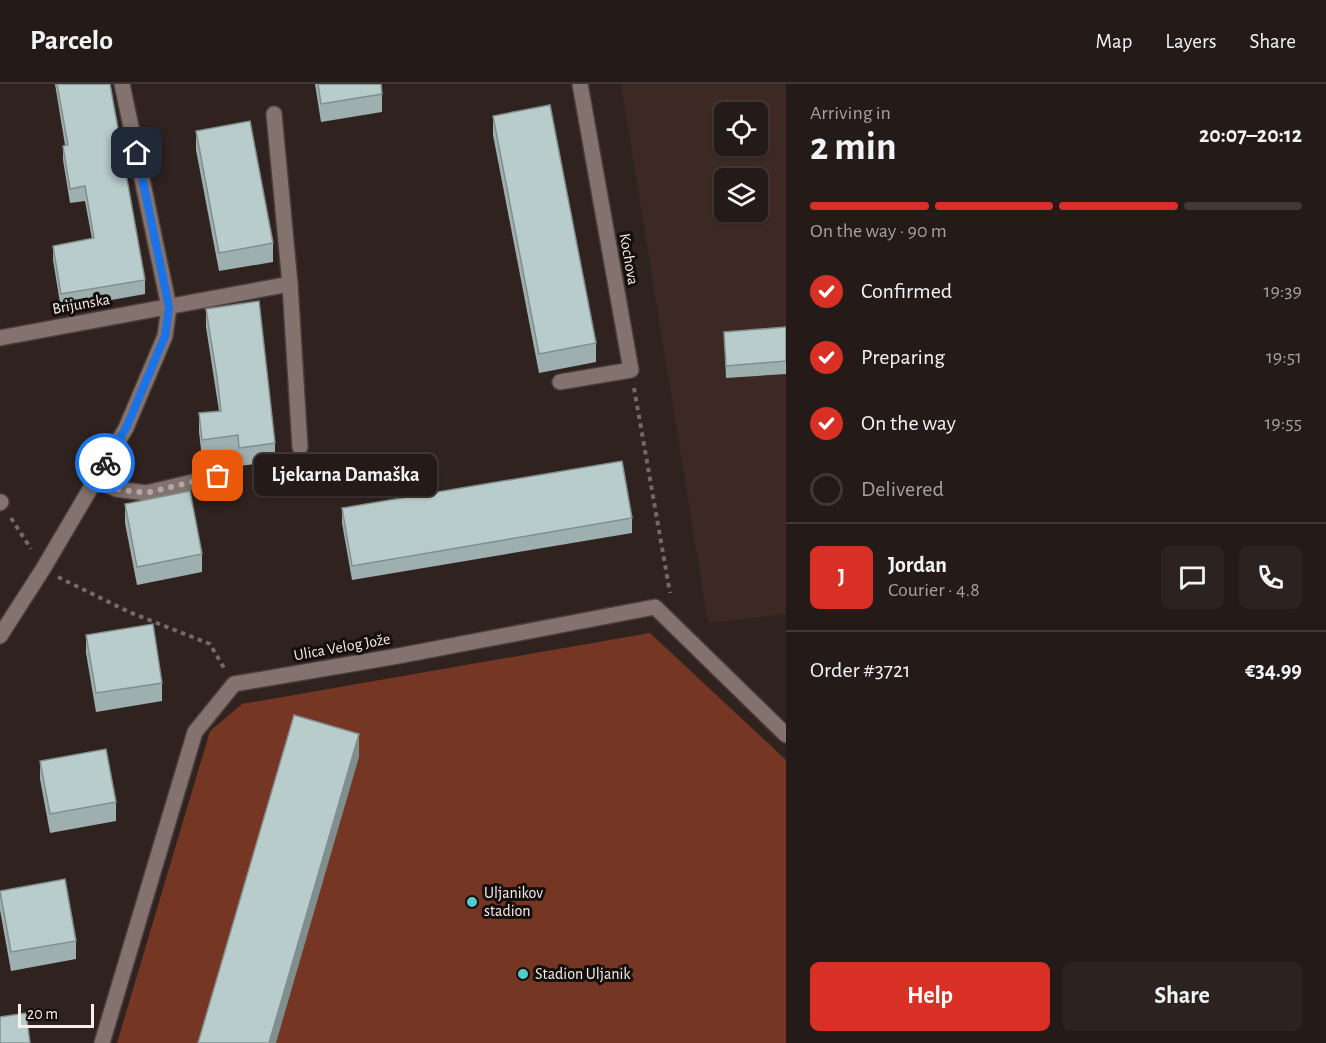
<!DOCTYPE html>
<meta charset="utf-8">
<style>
body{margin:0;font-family:"Alegreya Sans",sans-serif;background:#2c2320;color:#f1f3f6;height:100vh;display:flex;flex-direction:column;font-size:22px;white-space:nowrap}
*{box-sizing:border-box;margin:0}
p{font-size:20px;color:#a3a1a1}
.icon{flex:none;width:33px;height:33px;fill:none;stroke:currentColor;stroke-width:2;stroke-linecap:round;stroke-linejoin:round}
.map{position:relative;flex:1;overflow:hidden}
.sheet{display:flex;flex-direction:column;background:#241a17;width:540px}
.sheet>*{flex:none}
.controls{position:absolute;left:714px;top:18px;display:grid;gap:12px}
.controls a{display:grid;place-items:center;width:54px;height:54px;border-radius:9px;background:#241a17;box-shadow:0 2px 4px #0004,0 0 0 2px #413836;font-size:30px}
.scale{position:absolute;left:18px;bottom:15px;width:76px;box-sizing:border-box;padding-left:6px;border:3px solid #f8eeeb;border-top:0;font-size:16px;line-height:21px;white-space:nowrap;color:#f8eeeb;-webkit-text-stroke:4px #140e0c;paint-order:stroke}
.pin{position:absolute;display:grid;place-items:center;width:51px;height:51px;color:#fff;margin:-26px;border-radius:12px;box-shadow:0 3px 9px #0006}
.courier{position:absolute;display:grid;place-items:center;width:60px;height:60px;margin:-30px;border:4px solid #1a73e8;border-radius:50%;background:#fff;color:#222;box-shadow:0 2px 8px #0007}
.bubble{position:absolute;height:42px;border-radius:9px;background:#241a17;box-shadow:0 2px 4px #0004,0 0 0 2px #413836;font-size:20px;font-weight:700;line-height:42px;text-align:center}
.overview em{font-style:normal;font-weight:700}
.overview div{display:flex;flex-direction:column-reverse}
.overview{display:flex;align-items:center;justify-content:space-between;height:102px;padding:0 24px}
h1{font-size:39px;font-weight:700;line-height:45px}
.bar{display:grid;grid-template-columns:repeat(4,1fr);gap:9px 6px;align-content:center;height:72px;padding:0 24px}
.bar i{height:8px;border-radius:4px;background:#413836}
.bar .on{background:#d93025}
.bar p{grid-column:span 4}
.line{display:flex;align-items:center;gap:15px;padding:0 24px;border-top:2px solid #413836}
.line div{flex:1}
.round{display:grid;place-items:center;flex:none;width:63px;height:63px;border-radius:9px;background:#2c2320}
ol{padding:0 24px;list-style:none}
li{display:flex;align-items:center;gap:18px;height:66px}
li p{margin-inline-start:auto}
li .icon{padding:6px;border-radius:50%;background:#d93025;color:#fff;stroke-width:4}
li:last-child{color:#a3a1a1}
li i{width:33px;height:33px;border:3px solid #413836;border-radius:50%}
.cta{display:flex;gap:12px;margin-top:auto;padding:12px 24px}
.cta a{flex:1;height:69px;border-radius:9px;background:#d93025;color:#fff;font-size:24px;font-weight:700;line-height:69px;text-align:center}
.cta a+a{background:#2c2320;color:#f1f3f6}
header{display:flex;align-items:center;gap:36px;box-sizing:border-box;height:84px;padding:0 30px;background:#241a17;border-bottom:2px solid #413836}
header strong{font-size:28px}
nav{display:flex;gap:33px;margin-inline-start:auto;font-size:21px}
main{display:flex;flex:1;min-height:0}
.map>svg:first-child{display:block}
.built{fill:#3d2923;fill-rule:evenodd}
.green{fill:#753724}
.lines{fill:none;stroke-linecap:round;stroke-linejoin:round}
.minor-casing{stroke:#493e3b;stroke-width:18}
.path{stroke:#756966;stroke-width:4;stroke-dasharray:4.5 4.5;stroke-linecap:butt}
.minor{stroke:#83726d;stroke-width:15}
.wall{fill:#9dafaf}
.shaded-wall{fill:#808f8e}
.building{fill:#b7cccb;stroke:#808f8e;stroke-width:1.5}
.done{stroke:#b2a7a4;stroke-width:6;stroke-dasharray:0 10.8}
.route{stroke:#1a73e8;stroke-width:8}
.poi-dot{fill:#52cdcc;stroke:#140e0c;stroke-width:2}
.labels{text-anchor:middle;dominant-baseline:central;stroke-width:6;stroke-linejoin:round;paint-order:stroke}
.street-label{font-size:16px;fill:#f8eeeb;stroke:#140e0c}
.poi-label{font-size:16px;fill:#f8eeeb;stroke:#140e0c;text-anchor:start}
</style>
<header>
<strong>Parcelo</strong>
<nav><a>Map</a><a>Layers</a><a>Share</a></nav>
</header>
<main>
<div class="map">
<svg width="786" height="959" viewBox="0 0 786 959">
<rect width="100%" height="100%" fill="#30231f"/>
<path class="built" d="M 621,0 L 786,0 L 786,530 L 708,539 ZM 724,28 L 758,28 L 758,62 L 724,62 ZM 724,94 L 758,94 L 758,128 L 724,128 Z"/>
<polygon class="green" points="650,549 786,676 786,959 117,959 210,647 242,620"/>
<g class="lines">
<defs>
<g id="minor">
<polyline points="274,30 290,200 300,363"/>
<polyline points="0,254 290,200"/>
<polyline points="560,298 631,286 580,0"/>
<polyline points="96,396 116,405 146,409 218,392"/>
<polyline points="0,419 1,418"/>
<polyline points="0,552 43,485 126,344 165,252 169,223 122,0"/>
<polyline points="102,959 195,648 234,600 398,572 655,523 786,651"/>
</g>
</defs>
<use href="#minor" class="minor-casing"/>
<g class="path">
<polyline points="634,304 670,509"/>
<polyline points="11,434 31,465"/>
<polyline points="58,493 129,528 210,560 224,584"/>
</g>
<use href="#minor" class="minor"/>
</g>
<g class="wall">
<polygon points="55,0 110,0 145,196 145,210 61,225 53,176 53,162 92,155 85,117 70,119 63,76 63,62 65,61"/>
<polygon points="315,0 381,0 382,10 382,28 321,38"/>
<polygon points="493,32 596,259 596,278 539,289 493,51"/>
<polygon points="196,47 273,159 273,178 219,187 196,66"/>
<polygon points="206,225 275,359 275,378 239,382 238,370 202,374 199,348 199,329 219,327 206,243"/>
<polygon points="786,243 786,290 726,294 724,248"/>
<polygon points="125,420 202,470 202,488 137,501 125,439"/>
<polygon points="342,424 632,434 632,449 352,496 342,439"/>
<polygon points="86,551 162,599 162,617 96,628 86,569"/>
<polygon points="40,677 116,718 116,737 50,749 40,695"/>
<polygon points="0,807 76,857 76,875 11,887 0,826"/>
</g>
<polygon class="shaded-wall" points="359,650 359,673 276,959 269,959"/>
<g class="building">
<polygon points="57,0 110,0 145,196 61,210 53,162 94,154 85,102 70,105 63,62 68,61"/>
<polygon points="318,0 381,0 382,10 321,20"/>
<polygon points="550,21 596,259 539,270 493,32"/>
<polygon points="250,37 273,159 219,169 196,47"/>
<polygon points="259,217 275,359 239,364 238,351 202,356 199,329 221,327 217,293 206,225"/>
<polygon points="786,243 786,277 726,282 724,248"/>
<polygon points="622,377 632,434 352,482 342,424"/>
<polygon points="190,407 202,470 137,483 125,420"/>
<polygon points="153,540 162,599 96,609 86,551"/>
<polygon points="294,631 359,650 269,959 198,959"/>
<polygon points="106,665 116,718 50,730 40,677"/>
<polygon points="65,795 76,857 11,868 0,807"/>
<polygon points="26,929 30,959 0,959 0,933"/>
</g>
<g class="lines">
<polyline class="done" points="105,379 96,396 116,405 146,409 218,392"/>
<polyline class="route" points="105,379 126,344 165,252 169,223 137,69"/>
</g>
<g class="poi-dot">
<circle cx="472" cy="818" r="6"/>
<circle cx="523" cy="890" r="6"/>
</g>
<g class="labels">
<g class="street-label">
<text transform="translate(629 175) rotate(80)">Kochova</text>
<text transform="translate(81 220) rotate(-10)">Brijunska</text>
<text transform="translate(342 563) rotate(-10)">Ulica Velog Jože</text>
</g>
<g class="poi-label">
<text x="484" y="809">Uljanikov<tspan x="484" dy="18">stadion</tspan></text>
<text x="535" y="890">Stadion Uljanik</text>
</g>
</g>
</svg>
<div class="controls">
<a><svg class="icon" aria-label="locate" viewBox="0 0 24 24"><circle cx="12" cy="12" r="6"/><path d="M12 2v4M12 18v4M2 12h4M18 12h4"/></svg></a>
<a><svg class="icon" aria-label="layers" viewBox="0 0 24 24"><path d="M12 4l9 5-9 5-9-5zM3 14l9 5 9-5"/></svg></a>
</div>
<div class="scale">20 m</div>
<div class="pin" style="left:218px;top:392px;background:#ea580c"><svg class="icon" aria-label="bag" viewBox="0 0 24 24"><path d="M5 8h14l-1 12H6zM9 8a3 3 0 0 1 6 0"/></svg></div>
<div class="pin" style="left:137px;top:69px;background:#1f2937"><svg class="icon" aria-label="home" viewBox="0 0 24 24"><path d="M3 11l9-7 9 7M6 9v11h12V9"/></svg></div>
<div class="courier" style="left:105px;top:379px"><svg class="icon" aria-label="bike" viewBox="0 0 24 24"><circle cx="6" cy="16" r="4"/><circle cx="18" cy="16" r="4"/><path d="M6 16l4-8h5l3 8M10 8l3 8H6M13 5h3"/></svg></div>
<div class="bubble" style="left:254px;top:370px;width:183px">Ljekarna Damaška</div>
</div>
<section class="sheet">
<div class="overview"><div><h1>2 min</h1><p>Arriving in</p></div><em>20:07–20:12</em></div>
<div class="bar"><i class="on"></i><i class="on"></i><i class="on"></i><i></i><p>On the way · 90 m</p></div>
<ol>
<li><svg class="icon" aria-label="check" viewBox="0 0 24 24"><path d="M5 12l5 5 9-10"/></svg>Confirmed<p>19:39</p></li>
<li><svg class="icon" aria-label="check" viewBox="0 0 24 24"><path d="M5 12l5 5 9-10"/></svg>Preparing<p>19:51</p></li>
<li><svg class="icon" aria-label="check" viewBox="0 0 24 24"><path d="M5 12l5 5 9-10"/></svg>On the way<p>19:55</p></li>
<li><i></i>Delivered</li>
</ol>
<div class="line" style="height:108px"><b class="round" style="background:#d93025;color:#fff">J</b><div><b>Jordan</b><p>Courier · 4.8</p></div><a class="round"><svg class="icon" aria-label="chat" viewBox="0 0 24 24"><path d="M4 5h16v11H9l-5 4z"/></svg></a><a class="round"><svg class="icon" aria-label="phone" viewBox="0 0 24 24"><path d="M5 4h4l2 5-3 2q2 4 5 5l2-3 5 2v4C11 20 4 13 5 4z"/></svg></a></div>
<div class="line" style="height:78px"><div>Order #3721</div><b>€34.99</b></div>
<div class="cta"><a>Help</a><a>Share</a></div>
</section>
</main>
